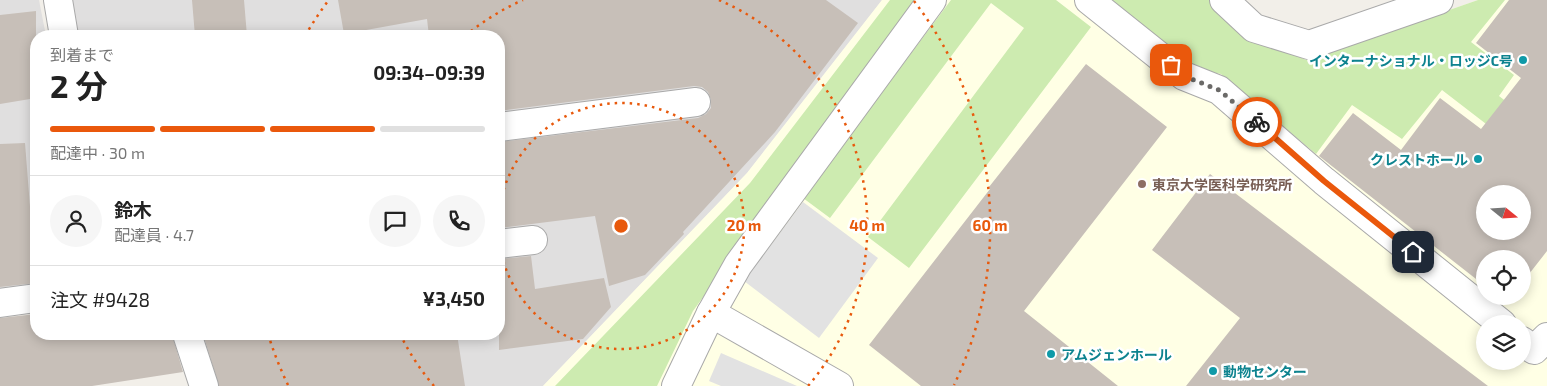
<!DOCTYPE html>
<html lang="ja">
<meta charset="utf-8">
<style>
body{margin:0;font-family:"Exo 2","Noto Sans JP",sans-serif;background:#f6f6f6;color:#222;height:100vh;display:flex;flex-direction:column;font-size:19px;white-space:nowrap}
*{box-sizing:border-box;margin:0}
p{font-size:16px;color:#767676}
.icon{flex:none;width:28px;height:28px;fill:none;stroke:currentColor;stroke-width:2;stroke-linecap:round;stroke-linejoin:round}
.map{position:relative;flex:1;overflow:hidden}
.details{position:absolute;left:30px;top:30px;width:475px;height:310px;display:flex;flex-direction:column;background:#fff;border-radius:20px;box-shadow:0 2px 12px #0003}
.details>*{flex:none}
.needle{width:32px;rotate:108deg}
.fabs{position:absolute;left:1476px;top:185px;display:grid;gap:10px}
.fabs a{display:grid;place-items:center;width:55px;height:55px;border-radius:50%;background:#fff;box-shadow:0 2px 12px #0003;font-size:25px}
.pin{position:absolute;display:grid;place-items:center;width:42px;height:42px;color:#fff;margin:-21px;border-radius:10px;box-shadow:0 2px 8px #0006}
.courier{position:absolute;display:grid;place-items:center;width:50px;height:50px;margin:-25px;border:4px solid #ea580c;border-radius:50%;background:#fff;color:#222;box-shadow:0 1px 6px #0007}
.head em{font-style:normal;font-weight:700}
.head div{display:flex;flex-direction:column-reverse}
.head{display:flex;align-items:center;justify-content:space-between;height:85px;padding:0 20px}
h1{font-size:32px;font-weight:700;line-height:38px}
.bar{display:grid;grid-template-columns:repeat(4,1fr);gap:8px 5px;align-content:center;height:60px;padding:0 20px}
.bar i{height:6px;border-radius:4px;background:#e0e0e0}
.bar .current{background:#ea580c}
.bar p{grid-column:span 4}
.line{display:flex;align-items:center;gap:12px;padding:0 20px;border-top:1px solid #e0e0e0}
.line div{flex:1}
.round{display:grid;place-items:center;flex:none;width:52px;height:52px;border-radius:26px;background:#f6f6f6}
.map>svg:first-child{display:block}
.residential{fill:#e0dfdf}
.education{fill:#ffffe5;fill-rule:evenodd}
.grass{fill:#cdebb0}
.parking{fill:#e2e2e2}
.building{fill:#c7bfb8;fill-rule:evenodd}
.lines{fill:none;stroke-linecap:round;stroke-linejoin:round}
.minor-casing{stroke:#a9a9a9;stroke-width:30}
.minor{stroke:#fff;stroke-width:28}
.done{stroke:#6b6a68;stroke-width:5;stroke-dasharray:0 9}
.route{stroke:#ea580c;stroke-width:6}
.ring{fill:none;stroke:#e8590c;stroke-width:2.5;stroke-dasharray:2.5 5}
.culture-dot{fill:#0f9aa8;stroke:#fff;stroke-width:2}
.education-dot{fill:#8d6e63;stroke:#fff;stroke-width:2}
.labels{text-anchor:middle;dominant-baseline:central;stroke-width:5;stroke-linejoin:round;paint-order:stroke}
.culture-label{font-size:14px;font-weight:bold;fill:#0d838f;stroke:#fff;text-anchor:end}
.education-label{font-size:14px;font-weight:bold;fill:#785e54;stroke:#fff;text-anchor:start}
.centre{fill:#e8590c;stroke:#fff;stroke-width:2.5}
.ring-label{font-size:15px;text-anchor:middle;font-weight:bold;fill:#e8590c;stroke:#fff;stroke-width:5;stroke-linejoin:round;paint-order:stroke}
</style>
<div class="map">
<svg width="1547" height="386" viewBox="0 0 1547 386">
<rect width="100%" height="100%" fill="#f2efe9"/>
<g class="residential">
<polygon points="0,0 39,0 46,36 36,36 36,285 0,290"/>
<polygon points="65,0 882,0 747,173 543,386 214,386 194,334 499,334 499,252 540,246 537,226 499,231 499,36 71,36"/>
</g>
<path class="education" d="M 882,0 L 1212,0 L 1247,32 L 1306,60 L 1478,0 L 1547,0 L 1547,386 L 543,386 L 747,173 ZM 1485,194 L 1522,194 L 1522,231 L 1485,231 ZM 1485,259 L 1522,259 L 1522,296 L 1485,296 ZM 1485,324 L 1522,324 L 1522,361 L 1485,361 Z"/>
<g class="grass">
<polygon points="890,0 919,0 693,311 657,386 555,386 750,183"/>
<polygon points="951,0 1056,0 1091,27 909,268 868,237 1024,28 991,3 830,218 803,198"/>
<polygon points="1106,0 1212,0 1247,32 1306,60 1478,0 1505,0 1471,42 1514,75 1499,96 1547,133 1547,171 1442,90 1402,139 1352,105 1316,154 1221,74 1191,68"/>
</g>
<g class="parking">
<polygon points="803,202 878,258 819,338 744,281"/>
<polygon points="721,353 797,386 721,386 709,381"/>
</g>
<g class="building">
<polygon points="192,0 244,0 247,36 195,36"/>
<polygon points="338,0 826,0 858,23 775,132 683,232 684,234 645,275 609,286 595,216 499,228 499,142 698,118 706,114 711,108 711,100 708,92 702,87 694,86 499,111 499,36 429,36 427,19 344,34"/>
<path d="M 1509,0 L 1547,0 L 1547,251 L 1522,283 L 1522,259 L 1485,259 L 1485,286 L 1319,156 L 1353,113 L 1401,150 L 1440,98 L 1481,129 L 1521,78 L 1476,43 ZM 1485,194 L 1522,194 L 1522,231 L 1485,231 Z"/>
<polygon points="36,11 36,98 0,104 0,15"/>
<polygon points="1086,64 1167,127 1024,311 1118,386 921,386 869,345 990,189 989,187"/>
<polygon points="25,143 36,283 0,287 0,144"/>
<polygon points="1210,174 1447,355 1488,386 1186,386 1240,318 1152,250"/>
<polygon points="531,256 535,289 604,278 611,307 583,339 499,350 499,259"/>
<polygon points="1498,296 1512,296 1507,303"/>
<polygon points="36,314 36,334 172,334 183,372 92,386 0,386 0,318"/>
<polygon points="203,334 297,334 298,338 334,334 457,334 465,386 219,386"/>
</g>
<g class="lines">
<defs>
<g id="minor">
<polyline points="58,0 64,36"/>
<polyline points="1089,0 1184,76 1219,90 1324,181 1502,324"/>
<polyline points="1224,0 1254,28 1309,45 1439,0"/>
<polyline points="499,127 696,102"/>
<polyline points="499,244 533,240"/>
<polyline points="0,303 36,298"/>
<polyline points="711,313 839,386"/>
<polyline points="187,334 204,386"/>
<polyline points="1522,341 1534,350 1547,337"/>
<polyline points="676,386 711,313 738,265 932,0"/>
</g>
</defs>
<use href="#minor" class="minor-casing"/>
<use href="#minor" class="minor"/>
</g>
<g class="lines">
<polyline class="done" points="1171,65 1184,76 1219,90 1257,122"/>
<polyline class="route" points="1257,122 1324,181 1413,252"/>
</g>
<g class="ring">
<path d="M499 212A123 123 0 1 1 499 240"/>
<path d="M434 386A246 246 0 0 1 400 334M465 36A246 246 0 0 1 523 0M719 0A246 246 0 0 1 808 386"/>
<path d="M288 385A369 369 0 0 1 268 334M305 36A369 369 0 0 1 328 1M914 1A369 369 0 0 1 954 385"/>
</g>
<g class="culture-dot">
<circle cx="1523" cy="60" r="5"/>
<circle cx="1478" cy="159" r="5"/>
<circle cx="1051" cy="354" r="5"/>
<circle cx="1213" cy="371" r="5"/>
</g>
<circle class="education-dot" cx="1142" cy="184" r="5"/>
<g class="labels">
<g class="culture-label">
<text x="1513" y="60">インターナショナル・ロッジC号</text>
<text x="1468" y="159">クレストホール</text>
<text x="1061" y="354" text-anchor="start">アムジェンホール</text>
<text x="1223" y="371" text-anchor="start">動物センター</text>
</g>
<g class="education-label">
<text x="1152" y="184">東京大学医科学研究所</text>
</g>
</g>
<circle cx="621" cy="226" r="8" class="centre"/>
<g class="ring-label">
<text x="744" y="231">20 m</text>
<text x="867" y="231">40 m</text>
<text x="990" y="231">60 m</text>
</g>
</svg>
<div class="fabs">
<a><svg class="needle" viewBox="-14 -14 28 28"><path d="M0-13l5 13h-10z" fill="#e53935"/><path d="M0 13l5-13h-10z" fill="#767676"/></svg></a>
<a><svg class="icon" aria-label="locate" viewBox="0 0 24 24"><circle cx="12" cy="12" r="6"/><path d="M12 2v4M12 18v4M2 12h4M18 12h4"/></svg></a>
<a><svg class="icon" aria-label="layers" viewBox="0 0 24 24"><path d="M12 4l9 5-9 5-9-5zM3 14l9 5 9-5"/></svg></a>
</div>
<div class="pin" style="left:1171px;top:65px;background:#ea580c"><svg class="icon" aria-label="bag" viewBox="0 0 24 24"><path d="M5 8h14l-1 12H6zM9 8a3 3 0 0 1 6 0"/></svg></div>
<div class="pin" style="left:1413px;top:252px;background:#1f2937"><svg class="icon" aria-label="home" viewBox="0 0 24 24"><path d="M3 11l9-7 9 7M6 9v11h12V9"/></svg></div>
<div class="courier" style="left:1257px;top:122px"><svg class="icon" aria-label="bike" viewBox="0 0 24 24"><circle cx="6" cy="16" r="4"/><circle cx="18" cy="16" r="4"/><path d="M6 16l4-8h5l3 8M10 8l3 8H6M13 5h3"/></svg></div>
<section class="details">
<div class="head"><div><h1>2 分</h1><p>到着まで</p></div><em>09:34–09:39</em></div>
<div class="bar"><i class="current"></i><i class="current"></i><i class="current"></i><i></i><p>配達中 · 30 m</p></div>
<div class="line" style="height:90px"><a class="round"><svg class="icon" aria-label="person" viewBox="0 0 24 24"><circle cx="12" cy="8" r="4"/><path d="M4 21q1-7 8-7t8 7"/></svg></a><div><b>鈴木</b><p>配達員 · 4.7</p></div><a class="round"><svg class="icon" aria-label="chat" viewBox="0 0 24 24"><path d="M4 5h16v11H9l-5 4z"/></svg></a><a class="round"><svg class="icon" aria-label="phone" viewBox="0 0 24 24"><path d="M5 4h4l2 5-3 2q2 4 5 5l2-3 5 2v4C11 20 4 13 5 4z"/></svg></a></div>
<div class="line" style="height:65px"><div>注文 #9428</div><b>¥3,450</b></div>
</section>
</div>
